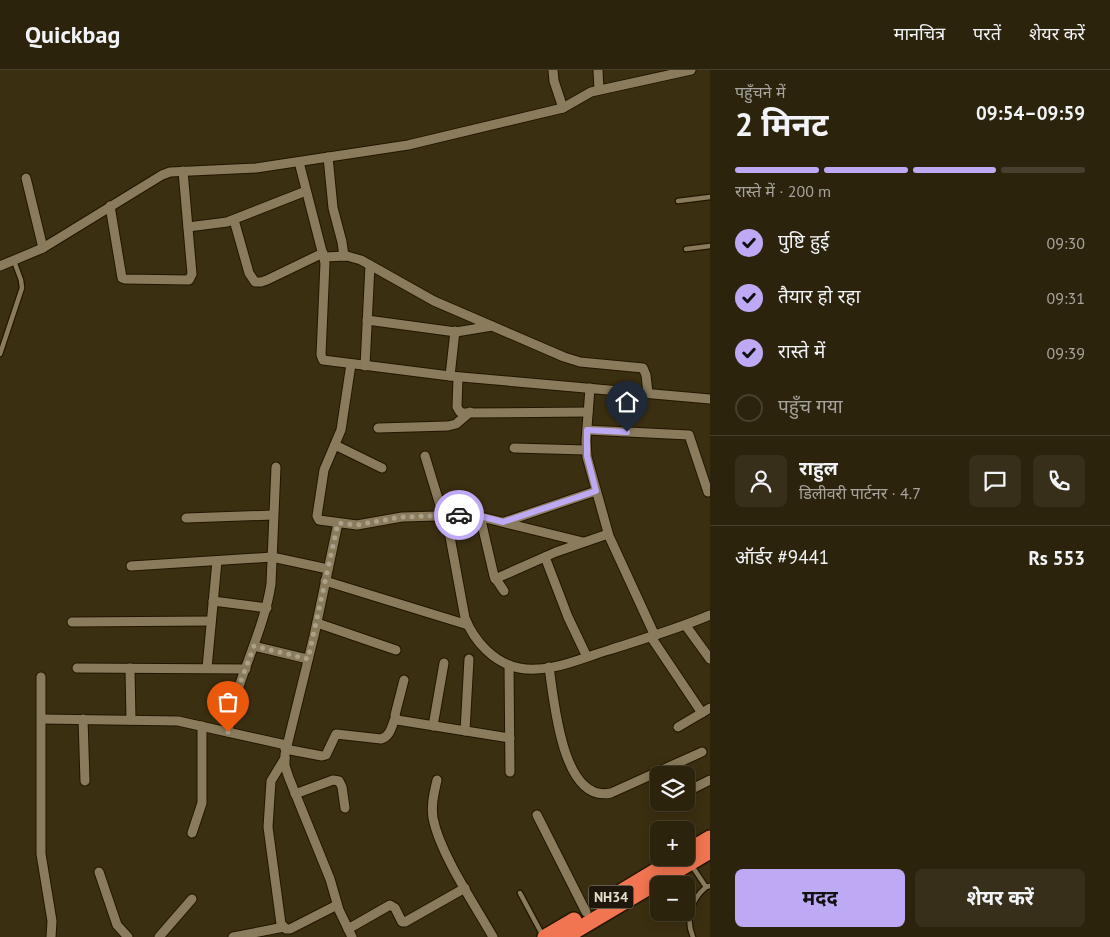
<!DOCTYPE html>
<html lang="hi">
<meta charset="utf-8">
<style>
body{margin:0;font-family:"PT Sans","Noto Sans Devanagari",sans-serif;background:#382f1b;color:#f1f3f6;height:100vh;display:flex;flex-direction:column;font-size:19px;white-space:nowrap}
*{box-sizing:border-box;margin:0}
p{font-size:16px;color:#a6a49d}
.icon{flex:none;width:28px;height:28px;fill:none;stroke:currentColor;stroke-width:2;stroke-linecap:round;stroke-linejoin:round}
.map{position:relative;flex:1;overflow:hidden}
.drawer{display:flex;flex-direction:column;background:#2c230d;width:400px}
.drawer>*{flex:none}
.tools{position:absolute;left:650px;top:696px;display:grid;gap:10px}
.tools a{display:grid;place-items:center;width:45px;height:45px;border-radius:8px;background:#2c230d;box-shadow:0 2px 12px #0003,0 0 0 1px #48402e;font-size:25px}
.pin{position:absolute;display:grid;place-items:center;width:42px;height:42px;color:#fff;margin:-51px -21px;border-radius:50% 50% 50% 0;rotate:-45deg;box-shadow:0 0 5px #0007}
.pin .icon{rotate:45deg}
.courier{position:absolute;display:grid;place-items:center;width:50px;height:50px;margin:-25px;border:4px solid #bea9f5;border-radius:50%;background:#fff;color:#222;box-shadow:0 1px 6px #0007}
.headline em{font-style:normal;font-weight:700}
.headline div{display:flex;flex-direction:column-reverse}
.headline{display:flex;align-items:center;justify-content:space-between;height:85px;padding:0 25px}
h1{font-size:32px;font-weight:700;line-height:38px}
.bar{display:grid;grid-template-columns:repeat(4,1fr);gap:8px 5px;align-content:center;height:60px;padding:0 25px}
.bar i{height:6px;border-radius:4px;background:#48402e}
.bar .active{background:#bea9f5}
.bar p{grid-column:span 4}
.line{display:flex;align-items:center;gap:12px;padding:0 25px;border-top:1px solid #48402e}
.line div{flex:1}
.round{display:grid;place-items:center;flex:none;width:52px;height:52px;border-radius:8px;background:#382f1b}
ol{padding:0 25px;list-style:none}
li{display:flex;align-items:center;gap:15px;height:55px}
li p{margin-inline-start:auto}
li .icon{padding:5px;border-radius:50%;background:#bea9f5;color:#111;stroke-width:4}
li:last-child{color:#a6a49d}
li i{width:28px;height:28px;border:2px solid #48402e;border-radius:50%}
.action{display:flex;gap:10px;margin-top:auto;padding:10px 25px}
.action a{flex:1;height:58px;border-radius:8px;background:#bea9f5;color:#111;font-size:20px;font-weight:700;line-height:58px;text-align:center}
.action a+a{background:#382f1b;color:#f1f3f6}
header{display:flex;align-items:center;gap:30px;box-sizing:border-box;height:70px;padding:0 25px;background:#2c230d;border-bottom:1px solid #48402e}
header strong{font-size:24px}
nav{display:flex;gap:28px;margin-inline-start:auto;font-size:18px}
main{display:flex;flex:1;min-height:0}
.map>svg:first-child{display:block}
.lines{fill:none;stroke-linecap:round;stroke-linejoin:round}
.lane-casing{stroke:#221600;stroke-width:7}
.street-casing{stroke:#221600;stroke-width:11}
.highway-casing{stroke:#221600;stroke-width:18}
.lane{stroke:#897b5c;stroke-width:4.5}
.street{stroke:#897b5c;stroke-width:9}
.highway{stroke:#f07550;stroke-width:15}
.done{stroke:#aaa18b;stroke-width:5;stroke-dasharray:0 9}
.route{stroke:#bea9f5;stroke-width:6}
.labels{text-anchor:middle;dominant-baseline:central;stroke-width:5;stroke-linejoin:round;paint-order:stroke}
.shield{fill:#1d180b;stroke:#a9a393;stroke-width:1}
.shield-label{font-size:14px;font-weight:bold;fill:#e5decd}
</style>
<header>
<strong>Quickbag</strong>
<nav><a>मानचित्र</a><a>परतें</a><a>शेयर करें</a></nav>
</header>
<main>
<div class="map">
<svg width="710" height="867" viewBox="0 0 710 867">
<rect width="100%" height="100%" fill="#3b2f11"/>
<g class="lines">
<defs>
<g id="lane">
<polyline points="678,131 710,127"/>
<polyline points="686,179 710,176"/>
<polyline points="0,284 22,218 21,210 14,191"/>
<polyline points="692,796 706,817 710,816"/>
<polyline points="520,823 543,866"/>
<path d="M 693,867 C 685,848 691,830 706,817"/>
</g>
<g id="street">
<polyline points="553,0 554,11 563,38"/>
<polyline points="598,0 599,20"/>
<polyline points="328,87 333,138 342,172 344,186"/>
<polyline points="299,92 325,193 321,285 323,290 450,306 710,329"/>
<polyline points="26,108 43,178"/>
<polyline points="110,136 122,208 125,209 189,210 192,204 183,101"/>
<polyline points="234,150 249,203 255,212 261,212 267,210 323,183"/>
<polyline points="188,157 227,152 306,121"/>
<polyline points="324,187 347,186 361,190 434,231 564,287 580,292 643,298 646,305 648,323"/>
<polyline points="0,196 43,178 162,105 170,102 256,98 408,75 563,38 591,22 691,0"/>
<polyline points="367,250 456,262 492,256"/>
<polyline points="351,294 341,360 324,400 317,446 319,450 357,455 402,447 473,445 583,472"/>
<polyline points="365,296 370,195"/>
<polyline points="450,306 455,261"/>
<polyline points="458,307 457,337 460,342 464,343 588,342"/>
<polyline points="590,318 586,371 587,387 609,466 655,566"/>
<polyline points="378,358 448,356 456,354 470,342"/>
<polyline points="587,360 689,365 708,422"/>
<polyline points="335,375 382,398"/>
<polyline points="514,378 586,380"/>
<polyline points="425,386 443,445"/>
<path d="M 446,445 L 465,548 C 474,571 494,593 519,598 C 549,604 581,588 609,580 C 643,569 677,559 710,545"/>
<polyline points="480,446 494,506 504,521"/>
<polyline points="186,448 273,445"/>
<polyline points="504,452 596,421"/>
<polyline points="338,453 314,566 285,684 285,696 289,708 330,809 339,840 352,867"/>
<polyline points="545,487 568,547 587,587"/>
<polyline points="131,496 272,487 328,499"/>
<polyline points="495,509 556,482 608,464"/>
<polyline points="325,511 468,555"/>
<polyline points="213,531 267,538"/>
<polyline points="72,552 211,551"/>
<polyline points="317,553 396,580"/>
<polyline points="686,556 710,589"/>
<polyline points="651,567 702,643"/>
<polyline points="254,576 308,589"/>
<polyline points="509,595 510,702"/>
<path d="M 549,597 C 554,630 562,734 611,723 L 702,682"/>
<polyline points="77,598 246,599"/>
<polyline points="130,598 131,650"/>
<polyline points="207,598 217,491"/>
<polyline points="41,607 41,784 52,851 51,867"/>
<polyline points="404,610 395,645 397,650 510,668"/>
<polyline points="42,649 178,651 286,675"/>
<polyline points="83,649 85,711"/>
<polyline points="433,656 444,593"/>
<polyline points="678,657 710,638"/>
<polyline points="465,661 469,589"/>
<path d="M 228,662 C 235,610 263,566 271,514 L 276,397"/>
<path d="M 285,679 L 322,686 L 326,685 L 336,664 L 381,669 C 390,667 392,656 395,648"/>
<polyline points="285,688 271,711 268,757 281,854 286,859 290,859 337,835"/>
<path d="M 437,710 C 434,723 431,735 433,748 C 440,784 475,835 493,867"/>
<polyline points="686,722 710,710"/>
<polyline points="295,724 333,710 339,711 342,717 345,738"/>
<polyline points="537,745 586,842"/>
<polyline points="192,763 202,733 202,656"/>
<polyline points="99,802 117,855 128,867"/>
<polyline points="348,859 390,835 395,838 402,852 405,852 465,818"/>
<polyline points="159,867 192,829"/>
<polyline points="233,867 284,857"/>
</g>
<g id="highway">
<polyline points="686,782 710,768"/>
<polyline points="609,829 677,788"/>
<polyline points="545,867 574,850"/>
<polyline points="565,867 710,781"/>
</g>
</defs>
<use href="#lane" class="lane-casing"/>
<use href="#street" class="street-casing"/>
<use href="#highway" class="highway-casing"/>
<use href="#lane" class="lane"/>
<use href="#street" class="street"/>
<use href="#highway" class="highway"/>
</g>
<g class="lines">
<polyline class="done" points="228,662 233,632 254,576 308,589 338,453 357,455 402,447 459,445"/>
<polyline class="route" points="459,445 480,446 503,452 596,421 587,386 587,360 627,362"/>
</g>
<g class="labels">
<rect class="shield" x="588.5" y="815.5" width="45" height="23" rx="4"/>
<g class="shield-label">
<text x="611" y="827">NH34</text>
</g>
</g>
</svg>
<div class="tools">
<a><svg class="icon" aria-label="layers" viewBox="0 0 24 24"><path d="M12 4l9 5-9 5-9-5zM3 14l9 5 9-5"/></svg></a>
<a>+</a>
<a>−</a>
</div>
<div class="pin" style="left:228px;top:662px;background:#ea580c"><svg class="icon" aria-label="bag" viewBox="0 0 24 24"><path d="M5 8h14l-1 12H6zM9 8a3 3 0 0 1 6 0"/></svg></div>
<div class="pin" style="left:627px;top:362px;background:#1f2937"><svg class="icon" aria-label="home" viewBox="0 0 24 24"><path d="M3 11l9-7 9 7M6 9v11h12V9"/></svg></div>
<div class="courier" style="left:459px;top:445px"><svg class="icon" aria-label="car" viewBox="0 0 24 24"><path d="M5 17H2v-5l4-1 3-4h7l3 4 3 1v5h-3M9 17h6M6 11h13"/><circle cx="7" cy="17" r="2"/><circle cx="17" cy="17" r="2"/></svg></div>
</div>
<section class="drawer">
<div class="headline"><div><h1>2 मिनट</h1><p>पहुँचने में</p></div><em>09:54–09:59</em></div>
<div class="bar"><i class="active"></i><i class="active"></i><i class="active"></i><i></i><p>रास्ते में · 200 m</p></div>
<ol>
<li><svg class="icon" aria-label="check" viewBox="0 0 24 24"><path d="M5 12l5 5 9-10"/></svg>पुष्टि हुई<p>09:30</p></li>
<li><svg class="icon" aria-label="check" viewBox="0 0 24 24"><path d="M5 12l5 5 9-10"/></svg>तैयार हो रहा<p>09:31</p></li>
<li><svg class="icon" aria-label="check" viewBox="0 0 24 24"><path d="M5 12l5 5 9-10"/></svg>रास्ते में<p>09:39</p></li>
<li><i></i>पहुँच गया</li>
</ol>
<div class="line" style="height:90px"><a class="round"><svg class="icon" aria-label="person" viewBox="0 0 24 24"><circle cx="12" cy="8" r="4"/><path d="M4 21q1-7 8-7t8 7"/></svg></a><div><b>राहुल</b><p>डिलीवरी पार्टनर · 4.7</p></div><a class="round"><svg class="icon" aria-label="chat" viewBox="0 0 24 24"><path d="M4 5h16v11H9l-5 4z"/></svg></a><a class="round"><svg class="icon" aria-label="phone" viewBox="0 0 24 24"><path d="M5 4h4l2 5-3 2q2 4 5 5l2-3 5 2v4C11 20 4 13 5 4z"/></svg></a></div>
<div class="line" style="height:65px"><div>ऑर्डर #9441</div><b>Rs 553</b></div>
<div class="action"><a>मदद</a><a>शेयर करें</a></div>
</section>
</main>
